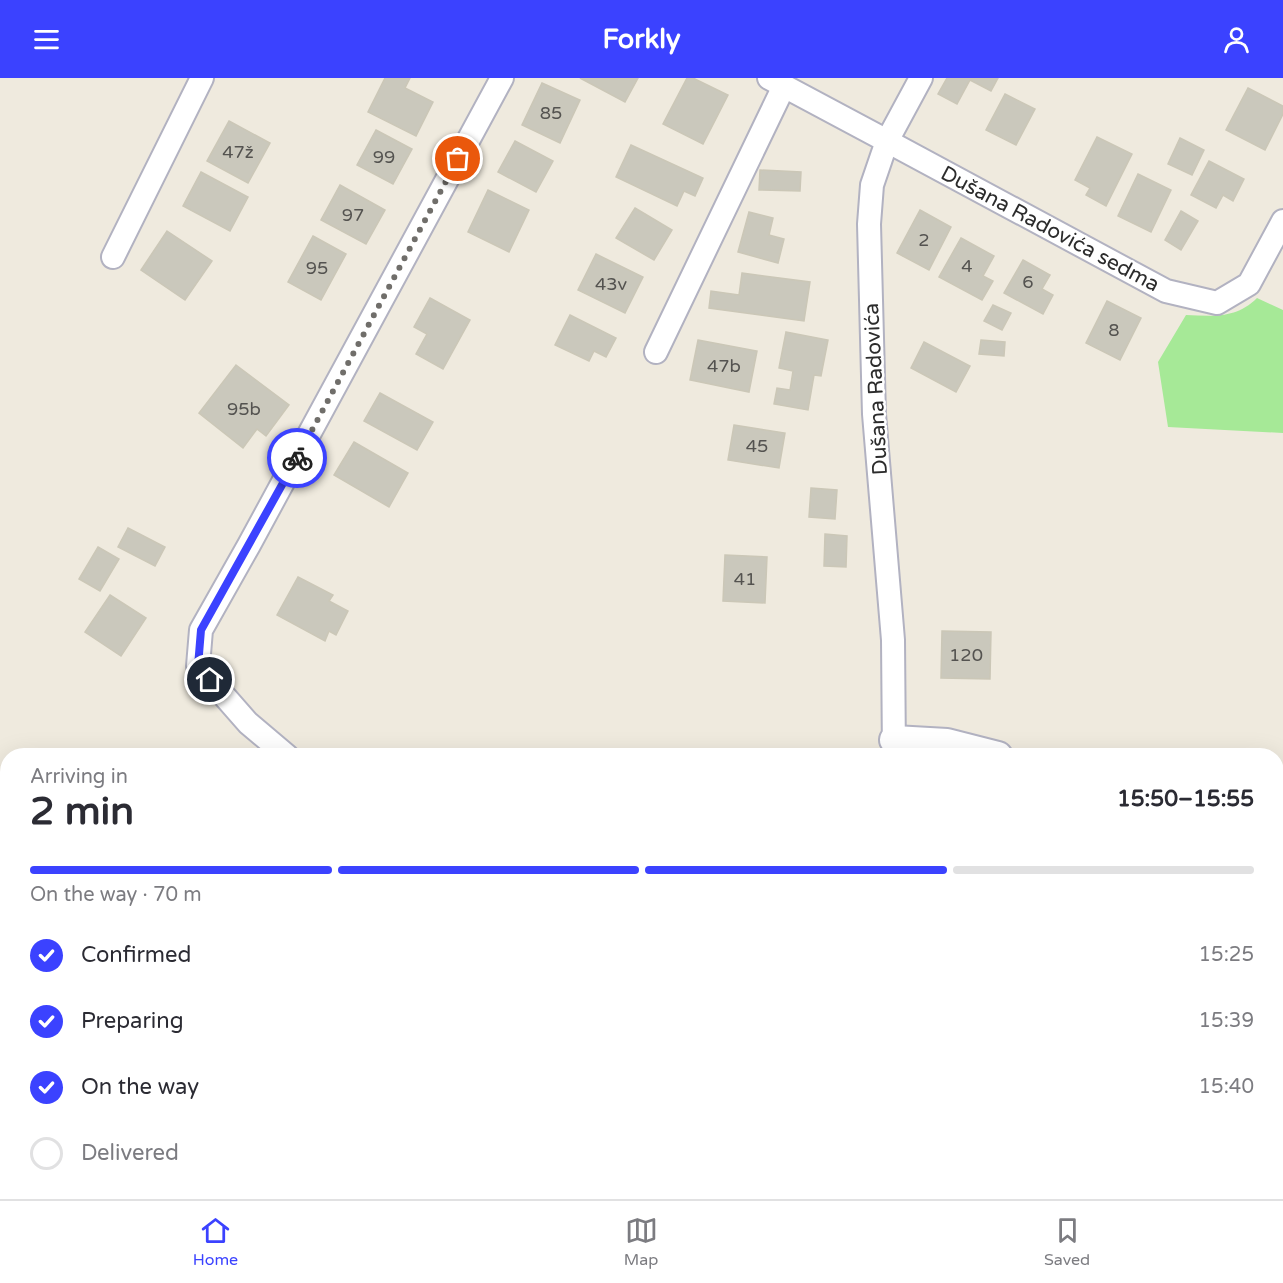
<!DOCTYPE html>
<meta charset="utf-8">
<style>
body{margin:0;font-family:"Varela Round",sans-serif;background:#f2f2f3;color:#2b2b33;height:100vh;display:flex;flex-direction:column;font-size:22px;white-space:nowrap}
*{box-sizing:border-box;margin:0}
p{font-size:20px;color:#7c7c81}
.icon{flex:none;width:33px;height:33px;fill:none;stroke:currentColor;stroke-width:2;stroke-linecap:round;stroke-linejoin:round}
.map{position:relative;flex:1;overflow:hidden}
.sheet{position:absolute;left:0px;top:670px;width:1284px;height:452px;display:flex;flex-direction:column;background:#fff;border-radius:24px 24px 0 0;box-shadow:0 6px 24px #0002}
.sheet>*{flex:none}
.pin{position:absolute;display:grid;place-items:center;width:51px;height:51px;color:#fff;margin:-26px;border:3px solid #fff;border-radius:50%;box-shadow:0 2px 6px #0007}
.courier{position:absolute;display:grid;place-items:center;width:60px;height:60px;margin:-30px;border:4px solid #3b42ff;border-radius:50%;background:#fff;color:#222;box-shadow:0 2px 8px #0007}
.summary em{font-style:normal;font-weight:700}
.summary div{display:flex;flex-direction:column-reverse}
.summary{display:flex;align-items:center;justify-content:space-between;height:102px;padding:0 30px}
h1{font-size:39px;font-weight:700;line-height:45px}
.bar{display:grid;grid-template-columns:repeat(4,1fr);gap:9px 6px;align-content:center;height:72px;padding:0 30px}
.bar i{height:8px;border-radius:4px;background:#e1e1e2}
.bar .on{background:#3b42ff}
.bar p{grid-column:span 4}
ol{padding:0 30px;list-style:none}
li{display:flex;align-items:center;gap:18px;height:66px}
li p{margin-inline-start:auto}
li .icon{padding:6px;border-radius:50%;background:#3b42ff;color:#fff;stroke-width:4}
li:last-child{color:#7c7c81}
li i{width:33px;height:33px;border:3px solid #e1e1e2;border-radius:50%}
header{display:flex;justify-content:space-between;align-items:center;height:78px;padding:0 30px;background:#3b42ff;color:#fff;font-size:27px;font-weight:700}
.menu{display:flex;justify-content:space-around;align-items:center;height:84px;border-top:2px solid #e1e1e2;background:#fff;font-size:16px;color:#7c7c81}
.menu a{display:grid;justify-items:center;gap:3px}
.menu .on{color:#3b42ff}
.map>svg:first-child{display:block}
.green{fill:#a6e997}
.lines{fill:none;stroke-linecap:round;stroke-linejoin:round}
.stream{stroke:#6abdf8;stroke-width:8}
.building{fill:#cac8bc;stroke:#cbc7b7;stroke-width:1.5}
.minor-casing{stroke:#b2b2c1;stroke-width:26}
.tertiary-casing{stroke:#b2b2c1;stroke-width:32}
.minor{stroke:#fff;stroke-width:22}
.tertiary{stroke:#fff;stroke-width:28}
.done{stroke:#706e6a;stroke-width:6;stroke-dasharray:0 10.8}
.route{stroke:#3b42ff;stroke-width:8}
.labels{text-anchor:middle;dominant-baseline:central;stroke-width:5;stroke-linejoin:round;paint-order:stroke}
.number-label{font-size:18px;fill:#545350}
.street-label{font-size:21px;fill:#2c2c2c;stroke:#fff}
</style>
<header><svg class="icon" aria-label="menu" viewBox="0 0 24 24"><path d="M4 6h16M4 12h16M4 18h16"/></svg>Forkly<svg class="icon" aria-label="person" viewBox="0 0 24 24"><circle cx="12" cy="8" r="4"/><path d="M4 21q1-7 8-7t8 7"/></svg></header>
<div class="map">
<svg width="1283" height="1121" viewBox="0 0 1283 1121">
<rect width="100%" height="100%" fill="#efeade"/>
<g class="green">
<path d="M 1257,220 L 1283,232 L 1283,355 L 1168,349 L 1158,284 L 1186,237 C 1213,238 1236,241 1257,220 Z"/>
<polygon points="0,1097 7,1101 8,1114 33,1115 41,1119 40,1121 0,1121"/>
</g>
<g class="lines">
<polyline class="stream" points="1276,715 1283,712"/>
</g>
<g class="building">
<polygon points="385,0 410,0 405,10 433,24 416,58 368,34"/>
<polygon points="580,0 638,0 625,24"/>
<polygon points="687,0 693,0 728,17 703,66 663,46"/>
<polygon points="947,0 998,0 991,13 970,2 957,26 938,16"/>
<polygon points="542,5 580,22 560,65 522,47"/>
<polygon points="1248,10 1283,28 1283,36 1265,72 1226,52"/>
<polygon points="1005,16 1035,31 1016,67 986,52"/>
<polygon points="229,43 270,65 248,105 207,83"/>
<polygon points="376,52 412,71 393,106 357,87"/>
<polygon points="1097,59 1132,76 1106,128 1086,117 1090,110 1075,102"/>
<polygon points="1180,60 1204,72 1192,97 1168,86"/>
<polygon points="515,63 553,83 536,114 498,94"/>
<polygon points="631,67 703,100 695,118 684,113 677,128 616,99"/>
<polygon points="1209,83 1244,101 1233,123 1223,117 1216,130 1191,117"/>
<polygon points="760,92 801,94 800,113 759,112"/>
<polygon points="201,94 248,119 230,153 183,128"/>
<polygon points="1138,96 1171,112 1151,154 1118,138"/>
<polygon points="340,107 385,132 366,166 321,142"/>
<polygon points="488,112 529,132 509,174 468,154"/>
<polygon points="635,130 672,152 654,182 616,160"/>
<polygon points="920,132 951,149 929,192 897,175"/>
<polygon points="1181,133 1198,143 1181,172 1165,162"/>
<polygon points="749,134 773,140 769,157 784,161 778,185 738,174"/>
<polygon points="167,153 212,183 185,222 141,192"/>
<polygon points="313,158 346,176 321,222 288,204"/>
<polygon points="961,160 994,178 983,198 993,203 982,222 939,199"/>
<polygon points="596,176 643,199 625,235 578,212"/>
<polygon points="1023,182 1050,197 1042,211 1053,217 1043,236 1004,215"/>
<polygon points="742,195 810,204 804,243 709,230 711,213 739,217"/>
<polygon points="430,220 470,242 443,291 416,276 427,256 414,249"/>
<polygon points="1107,223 1141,240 1120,282 1086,265"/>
<polygon points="993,227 1011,235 1002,252 984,243"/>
<polygon points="570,237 616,260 606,279 594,273 589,283 555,267"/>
<polygon points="786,254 828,262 821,298 814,297 808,332 774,326 777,310 790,312 793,293 779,290"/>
<polygon points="698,262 757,273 749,314 690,302"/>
<polygon points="981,262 1005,264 1004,278 979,276"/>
<polygon points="924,264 970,288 956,314 911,290"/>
<polygon points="236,287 289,327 266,358 257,351 243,370 199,335"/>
<polygon points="380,315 433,344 417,372 364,343"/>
<polygon points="734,347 785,355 779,390 728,382"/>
<polygon points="354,364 408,395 389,429 334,397"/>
<polygon points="811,410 837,412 835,441 809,439"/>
<polygon points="128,450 165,469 155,488 118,469"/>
<polygon points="825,456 847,458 846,489 824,488"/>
<polygon points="98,469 119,481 100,513 79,501"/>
<polygon points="725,477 767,479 765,525 723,523"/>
<polygon points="298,499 333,517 329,523 348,533 336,557 329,553 325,563 277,537"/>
<polygon points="110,517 146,540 121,578 85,554"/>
<polygon points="942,553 991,554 990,601 941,600"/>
<polygon points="0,951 8,955 8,967 0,981"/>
<polygon points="1283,1090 1283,1121 1271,1121 1268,1114 1276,1114 1276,1092"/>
<polygon points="977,1114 1035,1114 1032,1121 974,1121"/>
</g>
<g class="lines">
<defs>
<g id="minor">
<polyline points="769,0 887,63 872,107 869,146 874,336 893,562 894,678"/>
<polyline points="921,0 887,63 1166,213 1217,225 1249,206 1283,143"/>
<polyline points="113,179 202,0"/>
<polyline points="656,274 784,8"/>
<polyline points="287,678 248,645 198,588 201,552 249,467 502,0"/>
<polyline points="1276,1004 1283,1002"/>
<polyline points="1205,1114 1209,1121"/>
<polyline points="843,1121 849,1114"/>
<polyline points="1089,1121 1093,1114"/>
</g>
<g id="tertiary">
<polyline points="894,662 947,665 998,678"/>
<polyline points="1276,746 1283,748"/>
</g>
</defs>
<use href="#minor" class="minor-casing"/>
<use href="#tertiary" class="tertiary-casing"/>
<use href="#minor" class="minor"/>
<use href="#tertiary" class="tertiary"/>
</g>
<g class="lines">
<polyline class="done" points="297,380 458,81"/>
<polyline class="route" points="210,602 198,588 201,552 297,380"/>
</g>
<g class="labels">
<g class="number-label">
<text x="551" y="35">85</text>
<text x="238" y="74">47ž</text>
<text x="384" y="79">99</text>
<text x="353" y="137">97</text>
<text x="924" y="162">2</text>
<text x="967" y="188">4</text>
<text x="317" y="190">95</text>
<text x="1028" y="204">6</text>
<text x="611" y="206">43v</text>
<text x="1114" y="252">8</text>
<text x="724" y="288">47b</text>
<text x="244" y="331">95b</text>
<text x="757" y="368">45</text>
<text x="745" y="501">41</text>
<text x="966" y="577">120</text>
</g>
<g class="street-label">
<text transform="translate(1050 151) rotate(28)">Dušana Radovića sedma</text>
<text transform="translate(876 311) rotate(-93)">Dušana Radovića</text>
</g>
</g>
</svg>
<div class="pin" style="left:458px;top:81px;background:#ea580c"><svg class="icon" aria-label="bag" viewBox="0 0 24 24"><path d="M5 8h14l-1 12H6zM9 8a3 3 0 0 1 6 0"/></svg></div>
<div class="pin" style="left:210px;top:602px;background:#1f2937"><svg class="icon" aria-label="home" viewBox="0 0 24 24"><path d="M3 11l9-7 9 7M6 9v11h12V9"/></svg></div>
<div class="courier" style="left:297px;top:380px"><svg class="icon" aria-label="bike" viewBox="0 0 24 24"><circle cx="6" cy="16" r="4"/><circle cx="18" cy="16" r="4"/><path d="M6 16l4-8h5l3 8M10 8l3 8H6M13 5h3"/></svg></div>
<section class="sheet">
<div class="summary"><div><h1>2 min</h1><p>Arriving in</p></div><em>15:50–15:55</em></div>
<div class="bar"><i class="on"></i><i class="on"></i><i class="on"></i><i></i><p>On the way · 70 m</p></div>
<ol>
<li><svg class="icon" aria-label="check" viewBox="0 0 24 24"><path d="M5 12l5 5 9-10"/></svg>Confirmed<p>15:25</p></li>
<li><svg class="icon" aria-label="check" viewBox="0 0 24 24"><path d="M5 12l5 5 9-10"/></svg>Preparing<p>15:39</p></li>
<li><svg class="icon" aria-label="check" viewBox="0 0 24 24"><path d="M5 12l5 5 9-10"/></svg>On the way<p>15:40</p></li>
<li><i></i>Delivered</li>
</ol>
</section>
</div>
<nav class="menu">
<a class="on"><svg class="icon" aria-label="home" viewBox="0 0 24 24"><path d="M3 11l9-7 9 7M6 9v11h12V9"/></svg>Home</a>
<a><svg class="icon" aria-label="map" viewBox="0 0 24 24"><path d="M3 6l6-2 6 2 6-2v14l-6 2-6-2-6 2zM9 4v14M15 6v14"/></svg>Map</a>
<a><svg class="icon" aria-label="saved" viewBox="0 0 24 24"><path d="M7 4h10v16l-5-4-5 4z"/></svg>Saved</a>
</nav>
